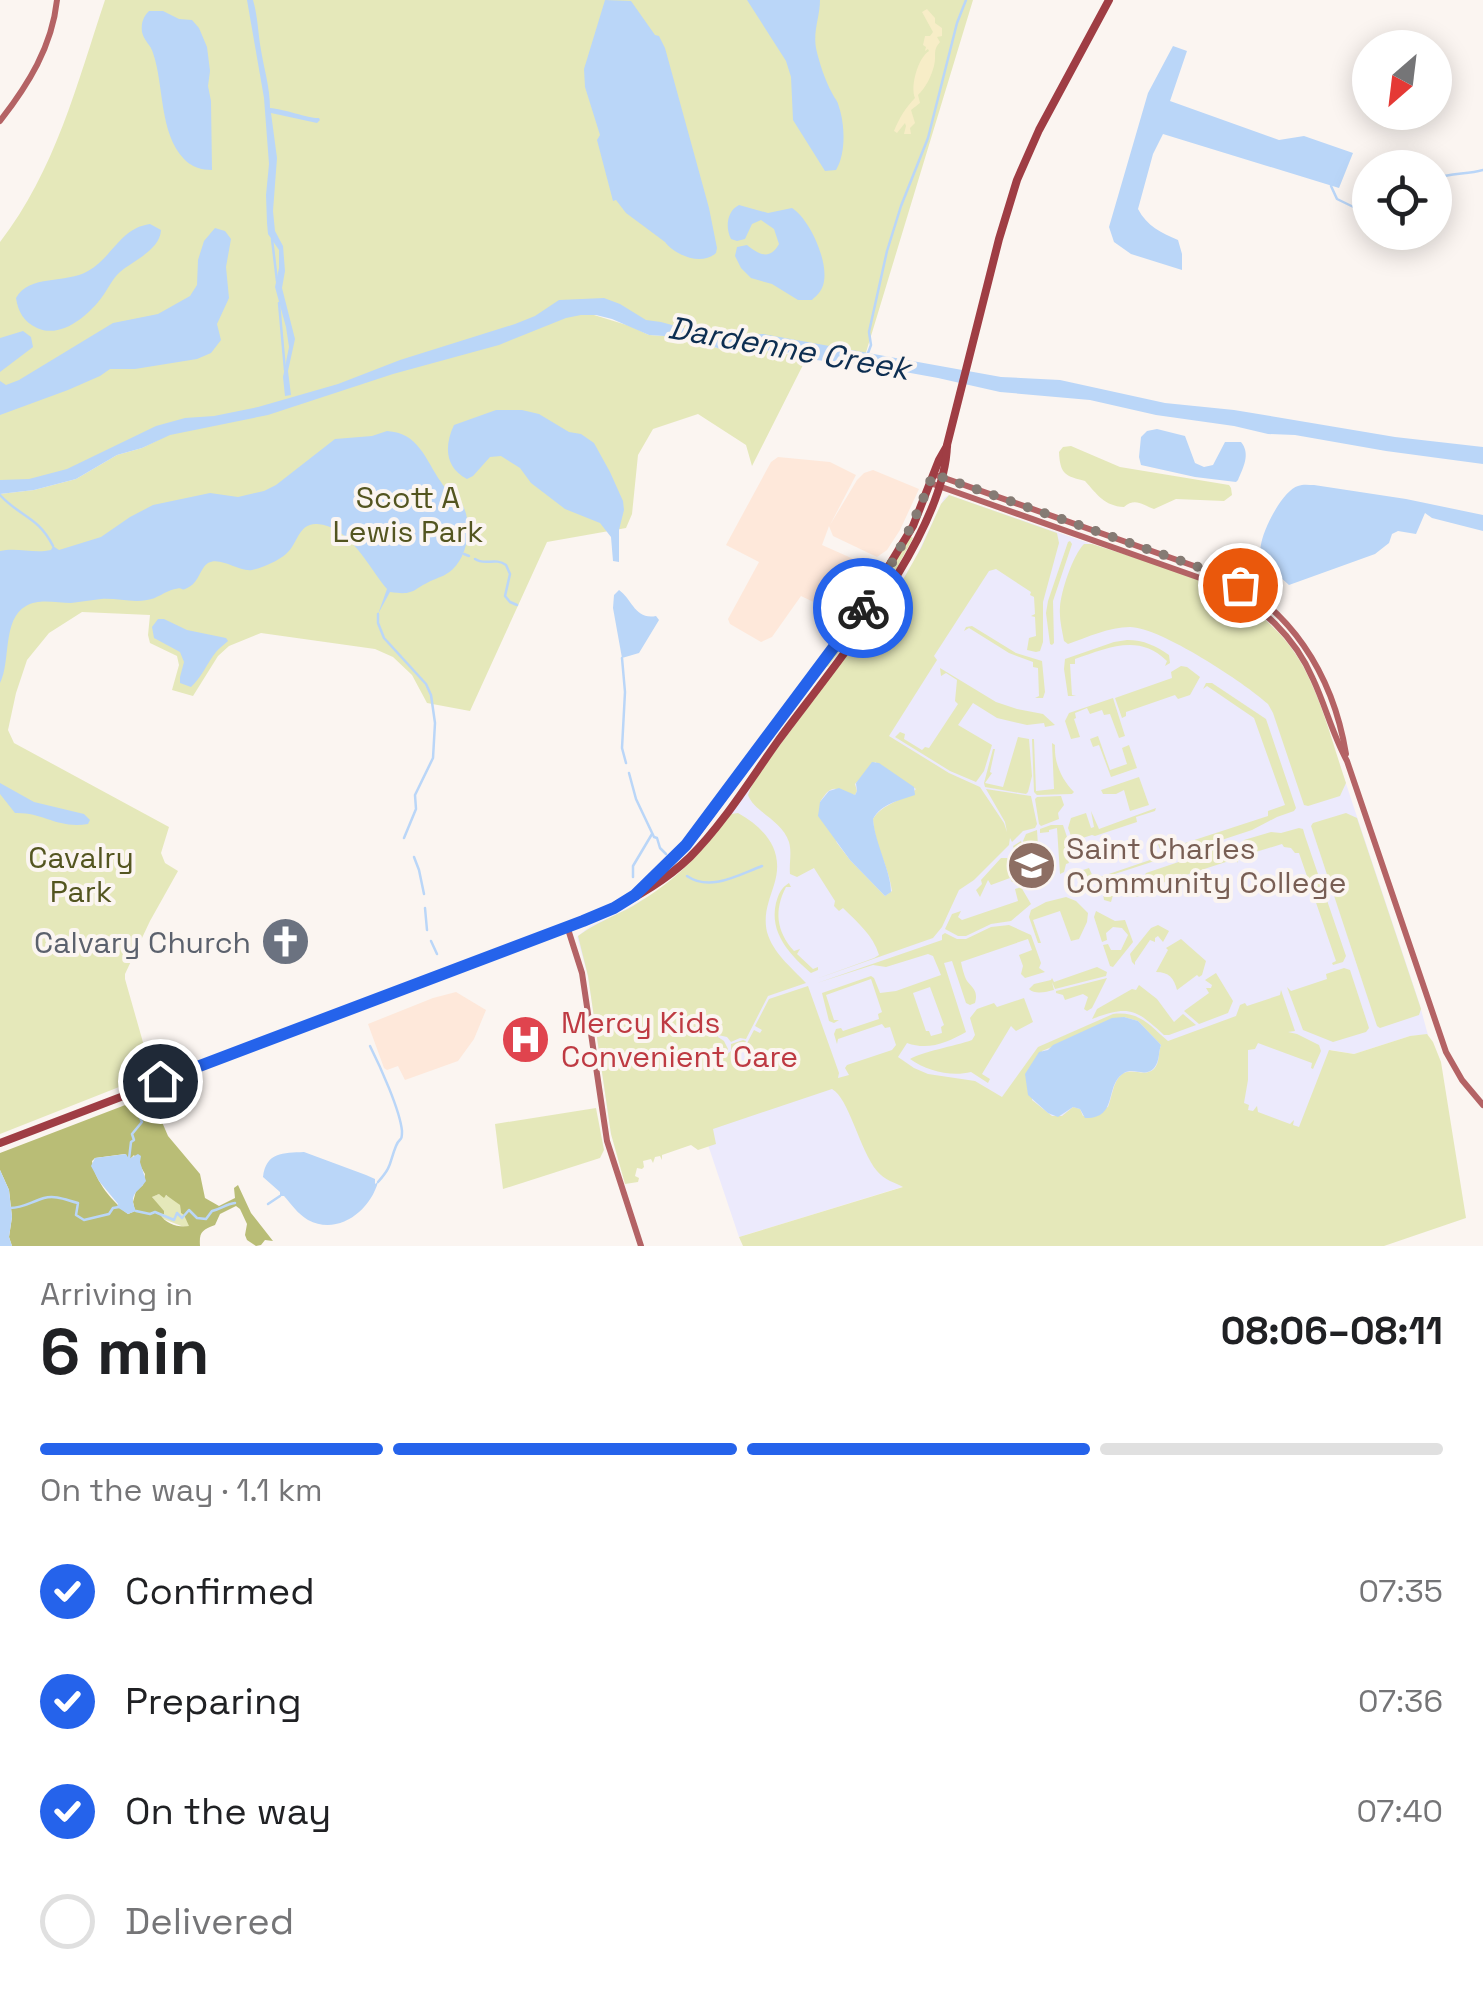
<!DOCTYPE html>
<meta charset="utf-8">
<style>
body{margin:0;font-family:"Space Grotesk",sans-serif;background:#f2f2f2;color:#202124;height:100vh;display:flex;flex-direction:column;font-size:38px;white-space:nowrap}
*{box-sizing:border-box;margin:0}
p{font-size:32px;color:#757577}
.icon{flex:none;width:55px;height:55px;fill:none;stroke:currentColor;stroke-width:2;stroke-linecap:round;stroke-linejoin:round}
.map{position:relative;height:1246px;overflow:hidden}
.side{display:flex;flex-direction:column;background:#fff;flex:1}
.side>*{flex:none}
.needle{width:65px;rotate:208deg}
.tools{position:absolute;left:1352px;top:30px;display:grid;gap:20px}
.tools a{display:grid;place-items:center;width:100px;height:100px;border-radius:50%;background:#fff;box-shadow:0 5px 25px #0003;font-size:50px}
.pin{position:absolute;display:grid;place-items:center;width:85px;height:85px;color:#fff;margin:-42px;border:5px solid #fff;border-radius:50%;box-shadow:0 2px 10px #0007}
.courier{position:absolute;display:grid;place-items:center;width:100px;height:100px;margin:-50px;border:8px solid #2563eb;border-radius:50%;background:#fff;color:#222;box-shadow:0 2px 12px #0007}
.overview em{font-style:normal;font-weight:700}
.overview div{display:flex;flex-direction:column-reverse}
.overview{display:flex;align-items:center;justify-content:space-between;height:170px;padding:0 40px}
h1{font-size:65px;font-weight:700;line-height:75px}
.bar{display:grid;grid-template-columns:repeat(4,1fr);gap:15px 10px;align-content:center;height:120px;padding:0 40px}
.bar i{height:12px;border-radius:8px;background:#e0e0e0}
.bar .active{background:#2563eb}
.bar p{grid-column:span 4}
ol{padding:0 40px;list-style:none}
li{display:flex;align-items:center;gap:30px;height:110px}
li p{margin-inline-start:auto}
li .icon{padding:10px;border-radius:50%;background:#2563eb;color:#fff;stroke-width:4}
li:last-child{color:#757577}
li i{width:55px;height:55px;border:5px solid #e0e0e0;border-radius:50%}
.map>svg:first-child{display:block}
.built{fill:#fee8da}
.education{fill:#eceafc}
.green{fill:#e5e8ba;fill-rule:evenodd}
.forest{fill:#b9bd76;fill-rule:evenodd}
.sand{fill:#f7edc7}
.water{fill:#bad6f8}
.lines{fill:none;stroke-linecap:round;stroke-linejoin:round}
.stream{stroke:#bad6f8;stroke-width:2.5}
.secondary{stroke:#b46365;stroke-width:6}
.primary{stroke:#9f3d44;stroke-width:8}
.done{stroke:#857b74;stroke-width:10;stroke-dasharray:0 18}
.route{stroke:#2563eb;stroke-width:12}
.labels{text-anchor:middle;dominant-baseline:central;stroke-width:8;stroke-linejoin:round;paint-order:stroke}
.park-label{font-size:30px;fill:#535520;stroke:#fbf5f1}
.education-label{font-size:30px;fill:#785e54;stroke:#fbf5f1;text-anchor:start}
.worship-label{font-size:30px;fill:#5b616d;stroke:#fbf5f1;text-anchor:end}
.health-label{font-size:30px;fill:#be3a42;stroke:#fbf5f1;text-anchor:start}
.water-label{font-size:32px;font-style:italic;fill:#0d2e51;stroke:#fbf5f1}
</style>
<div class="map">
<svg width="1483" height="1246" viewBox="0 0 1483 1246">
<rect width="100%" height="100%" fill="#fbf5f1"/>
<g class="built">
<polygon points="778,457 830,462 856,475 830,525 857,480 864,473 873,470 919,489 900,530 887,550 877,557 833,536 829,526 822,545 867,565 848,609 843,616 801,596 772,637 761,642 730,624 728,619 759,562 726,545 771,462"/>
<polygon points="456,992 486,1010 474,1039 458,1061 405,1080 398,1066 387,1070 384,1068 368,1024 433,998"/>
</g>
<polygon class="education" points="949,495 1213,586 1233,596 1293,650 1316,694 1419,1002 1428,1035 1410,1036 1354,1054 1331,1050 1279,1179 915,1183 739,1237 703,1130 620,1158 611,1134 588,976 577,937 590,926 619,913 656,892 686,868 701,853 890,595 892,596 914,561 944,498"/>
<g class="green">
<path d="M 105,0 L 973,0 L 864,359 L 694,337 L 605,311 L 594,315 L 630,326 L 649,335 L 679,337 L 721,349 L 744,348 L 807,357 L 752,466 L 746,445 L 698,414 L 653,429 L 638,455 L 632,514 L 626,528 L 547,542 L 470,711 L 427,703 L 412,675 L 393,657 L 375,649 L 261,633 L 229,646 L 218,656 L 193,696 L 172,690 L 179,665 L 177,656 L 150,643 L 148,635 L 150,615 L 82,612 L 49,633 L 27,660 L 16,693 L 8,730 L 14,743 L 169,827 L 161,853 L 165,863 L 178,871 L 150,921 L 125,974 L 125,979 L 152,1074 L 0,1134 L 0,494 L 34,490 L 76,479 L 117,455 L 142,448 L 160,439 L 49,479 L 0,491 L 0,242 C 55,171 77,84 105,0 Z"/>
<path d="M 1071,446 L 1120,467 L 1229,485 L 1231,488 L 1232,495 L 1224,501 L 1176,499 L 1154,509 C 1143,505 1135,497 1124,507 C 1104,506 1097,494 1085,481 C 1066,476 1060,475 1059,452 L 1063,447 Z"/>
<path d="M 949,495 L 1057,533 L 1059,543 L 1043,602 L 1043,642 L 1040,651 L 1036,652 L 1027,650 L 1029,638 L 1036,636 L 1035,617 L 1031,616 L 1035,614 L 1034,597 L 1030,595 L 1031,592 L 996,569 L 989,571 L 934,656 L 937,660 L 889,736 L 949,773 L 980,787 L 1004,823 L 1007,832 L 1005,822 L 986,789 L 1031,796 L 1037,824 L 1035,828 L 1023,831 L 1012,842 L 1010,838 L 1009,845 L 974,880 L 959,890 L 942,927 L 933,938 L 816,979 L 874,958 L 879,955 C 873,935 858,923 843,908 L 839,911 L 834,906 L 835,901 L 814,868 L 797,877 L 790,874 C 789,864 792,852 789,842 C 782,820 754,812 748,795 L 752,785 L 771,757 L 904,578 L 921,548 L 941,504 ZM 875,762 L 916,789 C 903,801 883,803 873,819 C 874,844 889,867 892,891 L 885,896 L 850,860 L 837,843 L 820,802 C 834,779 837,792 855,795 L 857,791 L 855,784 Z"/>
<polygon points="910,536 913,538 892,577 828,667 825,664 883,584"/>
<polygon points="1070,541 1072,544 1053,601 1054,643 1052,645 1050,644 1046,613 1048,601 1068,542"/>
<path d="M 1084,544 L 1092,544 C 1170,570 1262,589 1304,668 C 1323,704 1333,745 1346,783 L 1340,796 L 1308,806 L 1304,805 L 1273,713 L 1268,704 C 1245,683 1160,627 1130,627 C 1109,627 1088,637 1068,644 L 1064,641 C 1062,630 1059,619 1060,607 C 1061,591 1073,555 1084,544 Z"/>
<polygon points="972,626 1016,653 1042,661 1045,692 1043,698 1035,698 1039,696 1038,668 1033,667 1033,662 1009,653 969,628 964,631 966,627"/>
<path d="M 1127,640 C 1144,640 1156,646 1169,655 L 1170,663 L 1165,666 L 1167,661 C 1139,633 1107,648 1075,659 L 1075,664 L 1070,664 L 1072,695 L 1076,696 L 1068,696 L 1064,669 L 1065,659 L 1114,642 Z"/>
<polygon points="1181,666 1187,667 1200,677 1190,695 1178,699 1175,695 1126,712 1126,716 1122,718 1115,698 1172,678 1171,672"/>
<polygon points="940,668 996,702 1017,709 1043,714 1055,725 1045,727 1044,723 1027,725 997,718 973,703 958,725 992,745 984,771 976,782 950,771 895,737 900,732 905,734 904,739 922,750 925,747 929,748 958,704 955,701 957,680 946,673 941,676"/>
<polygon points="1206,683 1212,683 1266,719 1296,808 1294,811 1277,817 1252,830 1182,853 1178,850 1176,841 1179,845 1268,816 1268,811 1285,805 1254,718 1207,686 1203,689"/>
<polygon points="1113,698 1125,736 1119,738 1110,714 1104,715 1102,710 1090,714 1087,708 1075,713 1076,718 1074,719 1080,737 1071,739 1065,721 1069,713"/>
<polygon points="1098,736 1110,770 1127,764 1122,748 1129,745 1137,768 1111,777 1099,745 1093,747 1090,739"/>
<polygon points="1018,737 1029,739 1032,776 1028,792 1026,794 985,787 984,783 993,749 995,749 990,772 992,773 985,783 1003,787"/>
<path d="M 1032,739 L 1034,739 L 1036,791 L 1054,789 L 1052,743 L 1055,745 C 1054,762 1061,779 1074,792 L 1072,794 L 1037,795 L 1034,792 Z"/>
<polygon points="1139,777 1149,805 1130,811 1124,790 1116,794 1103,794 1101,790"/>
<polygon points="1061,796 1064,805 1058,813 1059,819 1041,826 1039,824 1035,799 1037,797"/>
<polygon points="1156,808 1155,811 1136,817 1137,822 1095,836 1092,835 1073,841 1068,828 1071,818 1086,813 1091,828 1094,827 1091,811 1099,829"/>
<path d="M 738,813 C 766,829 785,851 774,885 C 769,901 763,914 767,932 C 773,953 791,967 806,983 L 768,996 L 746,1039 L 740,1038 L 731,1042 L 727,1037 L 718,1035 L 718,1037 L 724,1041 L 728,1049 L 725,1056 L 731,1051 L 731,1044 L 743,1040 L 746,1041 L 736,1060 L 752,1068 L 755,1062 L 750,1054 L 752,1051 L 745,1047 L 754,1030 L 760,1033 L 762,1030 L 755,1026 L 769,999 L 808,986 L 839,1073 L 838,1078 L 849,1075 L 845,1068 L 847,1065 L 892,1050 L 896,1045 L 890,1027 L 885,1028 L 882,1024 L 838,1039 L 837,1044 L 834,1034 L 836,1029 L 841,1028 L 843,1031 L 879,1019 L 878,1014 L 882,1012 L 871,979 L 826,995 L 834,1020 L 839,1020 L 834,1023 L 829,1021 L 822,993 L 871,976 L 874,978 L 880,993 L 896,991 L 941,975 L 933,956 L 928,954 L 886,967 L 873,965 L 817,983 L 942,940 L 942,935 L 945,933 L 957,939 L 966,939 L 991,927 L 1009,925 L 1031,935 L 1041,963 L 1039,968 L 1045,972 L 1025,978 L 1021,974 L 1023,966 L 1019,955 L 1032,950 L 1028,939 L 961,962 C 962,967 964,976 967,981 C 974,989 978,992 975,1003 L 970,1005 L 966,1003 L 952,961 L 944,963 L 966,1032 C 948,1042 929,1051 907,1043 L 898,1057 L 914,1068 L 928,1074 L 975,1081 L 1002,1097 L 1038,1047 L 1113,1014 C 1140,1011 1149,1025 1168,1041 L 1236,1016 L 1240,1005 L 1245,1003 L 1247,1006 L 1280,995 L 1281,990 L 1295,1031 L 1288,1032 L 1297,1034 L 1319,1045 L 1321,1051 L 1313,1069 L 1311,1068 L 1312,1063 L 1258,1043 L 1255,1049 L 1248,1050 L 1248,1080 L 1244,1103 L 1249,1105 L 1248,1110 L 1253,1111 L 1257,1106 L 1258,1112 L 1290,1124 L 1294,1120 L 1293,1125 L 1299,1127 L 1329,1050 L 1354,1054 L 1410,1036 L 1427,1034 L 1433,1042 L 1441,1062 L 1466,1218 L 1384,1246 L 743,1246 L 739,1237 L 903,1187 C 896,1183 884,1180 877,1171 C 860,1151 849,1098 832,1089 L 713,1129 L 716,1144 L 698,1150 L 691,1145 L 662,1155 L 662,1160 L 660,1156 L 655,1157 L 653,1163 L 651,1159 L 643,1161 L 644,1167 L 642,1169 L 637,1168 L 635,1176 L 639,1178 L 638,1182 L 625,1184 L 611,1134 L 588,976 L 578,936 C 595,923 615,916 633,906 C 677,880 701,854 731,814 ZM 930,987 L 944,1025 L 941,1027 L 942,1033 L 931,1036 L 929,1031 L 926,1031 L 913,993 ZM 1124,1017 L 1138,1021 L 1161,1045 C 1158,1053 1160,1063 1154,1069 C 1144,1078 1131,1066 1121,1075 C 1113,1082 1112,1097 1108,1107 L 1083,1116 L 1080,1109 L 1073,1107 L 1062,1116 L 1052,1116 L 1032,1100 L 1042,1051 Z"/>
<polygon points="1346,813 1357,818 1421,1009 1419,1015 1380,1028 1377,1026 1311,826 1313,823"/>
<polygon points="1051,825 1063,825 1069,843 1064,849 1069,863 1066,864 1064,872 1060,874 1057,828 1049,830 1049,832 1040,833 1040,829"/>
<polygon points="1299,828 1303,829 1305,836 1346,956 1343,962 1333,965 1332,963 1336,961 1299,853 1295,853 1291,848 1284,847 1282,844 1246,855 1246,861 1241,848 1244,840 1271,832 1281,833"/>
<polygon points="1037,830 1040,878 1044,879 1038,881 1023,841 1026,834"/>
<polygon points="1021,841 1035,883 1023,887 1011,852 1015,851 1013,846"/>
<polygon points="1167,841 1171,853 1167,857 1081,885 1078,877 1081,875 1080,871 1089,868 1094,879 1153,859 1162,855 1158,844"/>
<polygon points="1229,845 1235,849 1238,863 1235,859 1195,872 1195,877 1192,873 1150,887 1149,893 1146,891 1142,879 1146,873"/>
<polygon points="1001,858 1007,858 1012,862 1020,885 1017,881 1012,882 1010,878 991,885 988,880 980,897 976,890 982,884 981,880"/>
<polygon points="1131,878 1136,882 1139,896 1136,897 1134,893 1113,895 1111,902 1104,900 1102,888"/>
<path d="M 789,883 L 791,887 L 786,887 C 774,910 776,931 794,951 L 800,949 L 797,954 L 813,969 L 818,967 L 818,970 L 811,973 C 790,955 769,933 776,903 C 779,893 781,888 789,883 Z"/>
<polygon points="1021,887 1031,904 1011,921 991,924 966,936 958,936 945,929 952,914 961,911 958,917 962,920 1018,901 1015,889"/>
<polygon points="1066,897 1076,901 1088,913 1087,922 1079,939 1071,941 1060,911 1033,920 1041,943 1038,943 1029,917 1031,910 1046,902"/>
<polygon points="1096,911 1115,921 1125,920 1133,942 1113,967 1110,966 1103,945 1108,944 1111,950 1121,950 1128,935 1122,928 1113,927 1106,933 1107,940 1102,942 1094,917"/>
<polygon points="1158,925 1169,931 1163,942 1158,936 1155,938 1155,942 1150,940 1135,962 1135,965 1132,962 1130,954 1151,928"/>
<path d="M 1181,939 L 1206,961 L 1202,975 L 1199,977 L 1197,975 L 1177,990 C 1174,978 1169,972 1156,972 L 1168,950 L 1166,948 Z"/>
<path d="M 1097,967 L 1107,972 L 1106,976 L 1055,989 L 1052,982 L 1054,990 C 1046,992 1035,995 1029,989 L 1034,984 L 1051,980 L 1052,978 L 1054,982 Z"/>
<polygon points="1344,968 1350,970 1369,1028 1366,1032 1333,1042 1303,1030 1287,987 1291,991 1327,979 1326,974"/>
<polygon points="1216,973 1233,1001 1228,1013 1199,1024 1184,1011 1209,993 1206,988 1211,988 1212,985 1205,980"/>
<polygon points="1107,978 1092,1008 1087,1011 1084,1009 1088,997 1083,994 1065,1000 1063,995 1056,993 1056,991"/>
<path d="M 1139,985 L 1157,999 L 1174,1022 L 1183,1014 L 1196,1025 L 1169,1035 L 1164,1035 C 1136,1009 1129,1005 1092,1019 L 1097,1009 L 1132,989 L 1136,990 Z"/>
<path d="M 1024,998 L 1033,1022 L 1016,1031 L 1011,1026 L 982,1074 L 990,1079 L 988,1083 L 971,1072 C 951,1077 927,1071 910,1059 C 921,1052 955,1046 972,1040 L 975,1035 L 970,1018 L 977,1009 L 994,1003 L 997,1007 Z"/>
<polygon points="596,1108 604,1150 600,1158 503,1189 495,1124"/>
<polygon points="159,1194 172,1197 180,1205 181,1213 184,1214 190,1226 184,1227 161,1218 160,1214 164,1213 152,1197"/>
</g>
<path class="forest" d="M 154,1094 L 157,1097 L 156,1108 L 168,1136 L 200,1174 L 205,1198 L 219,1206 L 235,1198 L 234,1188 L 238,1185 L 251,1213 L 273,1241 L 265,1240 L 261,1245 L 256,1246 L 247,1240 L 245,1235 L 247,1224 L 240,1209 L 236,1206 L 220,1214 L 215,1225 C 202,1230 199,1232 200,1246 L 12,1246 L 9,1237 L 12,1217 L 9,1190 L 0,1170 L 0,1153 ZM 125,1154 L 129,1160 L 134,1155 L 145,1174 L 143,1185 L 136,1191 L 133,1202 L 135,1211 L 128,1214 C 113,1202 95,1182 92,1161 L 95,1158 ZM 159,1194 L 164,1198 L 166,1195 L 180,1205 L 181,1213 L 184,1215 L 189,1226 C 179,1228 165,1224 160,1214 L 164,1214 L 164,1211 L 152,1197 Z"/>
<path class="sand" d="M 927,9 L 935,18 L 935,23 L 942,28 L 942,36 L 937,37 L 940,42 C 932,51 937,55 934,66 C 931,77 926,87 918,95 L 920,103 L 911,110 L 915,123 L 910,128 L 911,134 L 904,134 L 906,126 L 905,123 L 897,133 L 894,131 C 899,118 906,107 915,98 C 910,86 918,58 929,51 L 928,49 L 925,51 L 926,47 L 923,45 L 925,36 L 930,36 L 933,32 L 922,12 Z"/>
<g class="water">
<path d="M 247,0 L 253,0 C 258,17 258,33 261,50 C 264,69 270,87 270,108 C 284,109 311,119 319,118 L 320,120 L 317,123 L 271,113 L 277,158 L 273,211 L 275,231 L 283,246 L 285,271 L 282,288 L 295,339 L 288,371 L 291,395 L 285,396 L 283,377 L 289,347 L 286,327 L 275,287 L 279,268 L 279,250 L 268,234 L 267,223 L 266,195 L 269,164 L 264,98 Z"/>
<path d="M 605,0 L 631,1 L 655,35 L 659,36 L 665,48 L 709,208 L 717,248 L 716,253 C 702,266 676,256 665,242 L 626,213 L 616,200 L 613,201 L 597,140 L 600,135 L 585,87 L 584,69 Z"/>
<path d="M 747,0 L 820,0 C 820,17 813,30 816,48 C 819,62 825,80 832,93 C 836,101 837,99 839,107 C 845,125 846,154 836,170 L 825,171 L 793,120 L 791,77 L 786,61 Z"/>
<path d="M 149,11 L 163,11 L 179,19 L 192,20 L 199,28 L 207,47 L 210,71 L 208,86 L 211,101 L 212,170 C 202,170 191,167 184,159 C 159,133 164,84 153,53 C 151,45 144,41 142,32 C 141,23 143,17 149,11 Z"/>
<path d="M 1173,46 L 1187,51 L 1170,101 L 1279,140 L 1304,136 L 1353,153 L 1339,188 L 1163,134 L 1153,154 L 1138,209 C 1147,226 1161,233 1178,240 L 1182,254 L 1182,270 L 1131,254 L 1114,242 L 1109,227 L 1148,93 Z"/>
<path d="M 739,205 L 768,213 L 792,208 C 810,219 832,267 822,288 C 820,293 815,297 812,300 L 798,300 L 772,284 L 751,278 L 741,268 L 735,256 L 737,247 L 747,245 C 758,254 770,261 779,244 L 774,229 L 761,220 L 752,224 L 745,239 L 737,241 L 731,239 C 725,227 727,211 739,205 Z"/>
<path d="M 150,224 L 161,230 C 160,250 134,260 120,272 C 112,279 108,289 102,297 C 88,316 61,339 37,328 C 24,322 18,312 16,298 C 29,274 66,284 88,271 C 112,258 120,228 150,224 Z"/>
<polygon points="215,228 225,231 231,239 226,267 229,298 217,324 221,340 211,353 197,359 135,369 110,369 100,376 68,390 0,415 0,381 6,385 19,380 113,323 158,314 190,296 197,285 198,260 204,241"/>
<polygon points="604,298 620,304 646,320 661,322 712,336 763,334 1001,377 1060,380 1165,403 1234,410 1395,437 1483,447 1483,464 1386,451 1295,435 1268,434 1234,426 1156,415 1090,400 1000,392 938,378 872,366 816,360 792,353 744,348 721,349 679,337 649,335 612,319 596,315 581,315 566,318 499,345 393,374 268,415 170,435 142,448 117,455 76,479 34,490 0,494 0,480 29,479 67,469 156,426 185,418 214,416 258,407 338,384 400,360 515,324 535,316 559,300"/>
<polygon points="23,331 31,337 33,347 0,372 0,338"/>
<path d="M 496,410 L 522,410 L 539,414 L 569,432 L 581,434 L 594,443 L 610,472 L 623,501 L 624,510 L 619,530 L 619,562 L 613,561 L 611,537 L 600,523 L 565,509 L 531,483 L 520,468 L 501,456 L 490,457 L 473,476 L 467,479 C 445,468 444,446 454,425 Z"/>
<path d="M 1157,429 L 1185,436 L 1195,463 L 1204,467 L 1213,465 L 1225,442 L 1241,442 C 1251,454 1243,468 1238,480 L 1236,482 L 1195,477 L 1141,465 L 1139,457 L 1141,437 L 1147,431 Z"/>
<path d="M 387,431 C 419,433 425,459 441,482 C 446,491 457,495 462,504 C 473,523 468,555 453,569 C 447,575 440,577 433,580 C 412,589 416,596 390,592 L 378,614 L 387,589 C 368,567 350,526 317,524 C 298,523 298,544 286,554 C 278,561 262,568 252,570 C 238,572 221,556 208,563 C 200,568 199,582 189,587 C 178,593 186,586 175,589 C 165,591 157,599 147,600 C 132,603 117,598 101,599 C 91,600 81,602 71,603 C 57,603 39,598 26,606 C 2,619 11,662 0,683 L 0,551 C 17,547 34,554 51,550 L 53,546 L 59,550 L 101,537 L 130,517 L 153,505 L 210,493 L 238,497 L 264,491 L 276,485 L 335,439 L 372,436 Z"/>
<path d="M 1314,485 L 1406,499 L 1483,515 L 1483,531 L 1432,518 L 1425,513 L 1416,534 L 1398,531 L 1392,534 L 1389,543 L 1375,554 L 1289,585 C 1280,576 1265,566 1261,555 C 1256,540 1282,490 1298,486 C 1303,484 1309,485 1314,485 Z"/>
<path d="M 619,590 C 632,599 635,620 656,616 L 659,620 L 639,653 L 622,658 L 613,608 L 614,595 Z"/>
<path d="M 158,619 L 164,619 L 187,630 L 226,638 L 228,641 C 224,645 219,648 216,652 C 207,663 202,677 191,687 L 180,683 L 180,677 L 184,662 L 180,652 L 154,638 L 152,627 Z"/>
<path d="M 872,762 L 879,763 L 914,787 L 915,795 C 899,801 882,803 873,819 C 875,844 891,871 891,892 L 885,896 L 850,860 L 818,816 L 820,802 L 829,791 L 839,788 L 855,795 L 857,791 L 856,783 Z"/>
<path d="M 0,783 L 34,802 L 84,814 L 90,820 L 88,824 C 57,829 43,812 15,813 L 0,794 Z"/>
<path d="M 1124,1017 L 1138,1021 L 1161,1045 C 1158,1053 1160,1061 1154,1068 C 1145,1078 1134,1067 1124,1073 C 1104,1085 1119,1119 1085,1118 L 1080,1109 L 1073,1107 L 1058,1117 L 1048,1113 L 1028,1095 L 1025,1074 L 1039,1052 L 1048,1050 L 1053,1045 L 1112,1018 Z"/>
<path d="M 304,1152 L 366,1175 L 375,1179 L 375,1184 L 378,1182 C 370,1211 338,1236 308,1220 C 298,1214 291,1204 284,1196 L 280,1196 L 280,1192 L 263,1177 C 266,1152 283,1153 304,1152 Z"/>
<path d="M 126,1154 L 129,1159 L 138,1154 L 141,1156 L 140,1162 L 146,1181 C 138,1193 128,1193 136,1211 L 128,1214 L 117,1207 L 118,1204 L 99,1181 L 91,1166 L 95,1158 Z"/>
<polygon points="0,1170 9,1190 12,1217 9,1237 12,1246 0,1246"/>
</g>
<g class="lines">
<g class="stream">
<path d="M 1435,179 C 1450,172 1467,175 1483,170"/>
<polyline points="1331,186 1337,199 1370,215"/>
<path d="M 1435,201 C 1441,210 1446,215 1439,225 L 1435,226"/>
<polyline points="272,239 277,281"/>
<polyline points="279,303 285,370"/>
<polyline points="868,353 871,345 869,332 887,251 901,206 928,138 957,23 966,0"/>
<path d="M 0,495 C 20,517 38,516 53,546"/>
<polyline points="464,554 469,556"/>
<path d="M 475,559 C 485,566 495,557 506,565 L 510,574 L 505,596 L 510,602 L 517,605"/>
<polyline points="378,614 378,623 384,638 426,684 431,695 435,723 433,758 415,795 416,809 404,838"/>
<polyline points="622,658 625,692 622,748 626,763"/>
<polyline points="629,773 636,799 654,837 657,838 660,848 666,854"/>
<polyline points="414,857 419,870 424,894"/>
<path d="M 687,876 C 710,892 738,875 762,866"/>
<polyline points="633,877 633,866 652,834"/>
<polyline points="425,908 427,930"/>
<polyline points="431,941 437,954"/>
<path d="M 370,1046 C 380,1066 400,1110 402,1131 C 402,1143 400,1136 396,1146 C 389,1163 393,1165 378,1182"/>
<polyline points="129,1159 131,1142 134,1140 132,1134 142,1122 138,1113 146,1108"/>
<polyline points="268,1204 280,1196"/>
<path d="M 10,1208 C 23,1208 31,1202 44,1198 C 56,1195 66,1200 78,1203 L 76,1215 L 84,1220 L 109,1214 L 113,1208 L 119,1207"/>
<path d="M 136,1211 L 150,1214 L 155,1212 L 174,1220 L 177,1213 L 182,1218 L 189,1210 L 197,1218 L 206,1219 L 212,1211 C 221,1209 226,1204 235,1203"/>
</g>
<g class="secondary">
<path d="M 0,121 C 28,85 52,47 57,0"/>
<path d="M 933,474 L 1214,573 C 1290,604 1333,675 1346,754"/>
<path d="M 930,483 L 1220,585 C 1261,605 1295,637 1313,679 C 1326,707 1332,733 1347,761 L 1446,1052 L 1462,1080 L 1483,1105"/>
<polyline points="567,926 582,973 607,1141 641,1246"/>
</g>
<g class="primary">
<polyline points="638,891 697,833 865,605 913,526 939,460 947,446"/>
<path d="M 0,1143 L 601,914 C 634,899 664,882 690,857 C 724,823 750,780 778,741 C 831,669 945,535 947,445 L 999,239 L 1017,180 L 1039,130 L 1109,0"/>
</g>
</g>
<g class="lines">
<path class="done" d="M 863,608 C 893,566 915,522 933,474 L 1204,569 L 1240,585"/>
<polyline class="route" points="160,1081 583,921 614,908 635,895 686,845 863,608"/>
</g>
<defs>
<symbol id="university-disc" viewBox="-11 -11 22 22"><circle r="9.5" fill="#8d6e63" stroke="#fbf5f1"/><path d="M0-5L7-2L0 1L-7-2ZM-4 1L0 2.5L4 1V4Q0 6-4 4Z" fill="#fff"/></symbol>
<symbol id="church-disc" viewBox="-11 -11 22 22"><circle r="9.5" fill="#6b7280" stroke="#fbf5f1"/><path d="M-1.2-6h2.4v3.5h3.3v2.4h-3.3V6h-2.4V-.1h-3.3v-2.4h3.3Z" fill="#fff"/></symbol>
<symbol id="hospital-disc" viewBox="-11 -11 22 22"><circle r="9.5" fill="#e0444e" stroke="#fbf5f1"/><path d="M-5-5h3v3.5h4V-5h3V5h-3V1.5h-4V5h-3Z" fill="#fff"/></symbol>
</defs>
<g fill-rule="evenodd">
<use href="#university-disc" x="1004" y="838" width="55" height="55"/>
<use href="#church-disc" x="258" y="914" width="55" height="55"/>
<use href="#hospital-disc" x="498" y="1012" width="55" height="55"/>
</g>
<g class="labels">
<g class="park-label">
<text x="408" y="497">Scott A<tspan x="408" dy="34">Lewis Park</tspan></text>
<text x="81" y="857">Cavalry<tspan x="81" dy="34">Park</tspan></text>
</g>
<g class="education-label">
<text x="1066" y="848">Saint Charles<tspan x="1066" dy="34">Community College</tspan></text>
</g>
<g class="worship-label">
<text x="251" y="942">Calvary Church</text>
</g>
<g class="health-label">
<text x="561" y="1022">Mercy Kids<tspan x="561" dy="34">Convenient Care</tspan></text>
</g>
<g class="water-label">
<text transform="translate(789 348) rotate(10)">Dardenne Creek</text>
</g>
</g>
</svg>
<div class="tools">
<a><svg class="needle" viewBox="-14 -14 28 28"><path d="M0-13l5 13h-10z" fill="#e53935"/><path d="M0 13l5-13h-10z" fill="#757577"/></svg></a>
<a><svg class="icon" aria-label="locate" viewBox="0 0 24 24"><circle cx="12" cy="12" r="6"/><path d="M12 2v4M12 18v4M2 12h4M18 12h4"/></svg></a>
</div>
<div class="pin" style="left:1240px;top:585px;background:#ea580c"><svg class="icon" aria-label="bag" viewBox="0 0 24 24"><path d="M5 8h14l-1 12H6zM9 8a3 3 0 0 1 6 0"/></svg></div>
<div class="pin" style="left:160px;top:1081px;background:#1f2937"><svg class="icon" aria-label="home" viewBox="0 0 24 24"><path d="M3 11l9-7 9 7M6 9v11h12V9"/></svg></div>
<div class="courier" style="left:863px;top:608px"><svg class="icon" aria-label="bike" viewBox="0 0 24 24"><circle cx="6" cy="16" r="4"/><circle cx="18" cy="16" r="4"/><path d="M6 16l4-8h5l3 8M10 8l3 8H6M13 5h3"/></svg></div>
</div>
<section class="side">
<div class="overview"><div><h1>6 min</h1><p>Arriving in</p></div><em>08:06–08:11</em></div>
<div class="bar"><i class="active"></i><i class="active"></i><i class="active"></i><i></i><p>On the way · 1.1 km</p></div>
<ol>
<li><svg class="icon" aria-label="check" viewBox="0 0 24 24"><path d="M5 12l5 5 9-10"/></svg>Confirmed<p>07:35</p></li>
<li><svg class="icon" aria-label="check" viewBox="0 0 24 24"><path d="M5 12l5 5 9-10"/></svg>Preparing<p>07:36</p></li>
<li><svg class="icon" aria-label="check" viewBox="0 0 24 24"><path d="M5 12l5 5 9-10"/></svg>On the way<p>07:40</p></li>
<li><i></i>Delivered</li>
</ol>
</section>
